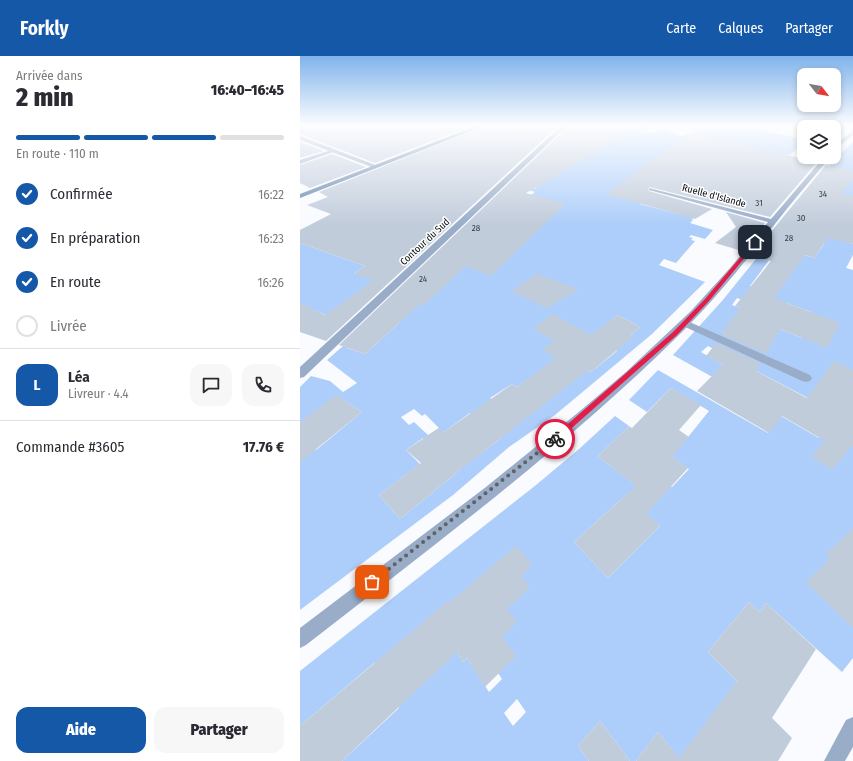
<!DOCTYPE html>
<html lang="fr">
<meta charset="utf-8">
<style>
body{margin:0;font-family:"Fira Sans Condensed",sans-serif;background:#f7f7f7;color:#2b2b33;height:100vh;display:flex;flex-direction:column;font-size:15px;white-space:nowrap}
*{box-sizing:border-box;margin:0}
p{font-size:13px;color:#7c7c81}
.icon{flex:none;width:22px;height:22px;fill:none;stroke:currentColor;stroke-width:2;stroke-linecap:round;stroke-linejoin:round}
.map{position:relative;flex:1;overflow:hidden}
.side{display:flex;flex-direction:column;background:#fff;width:300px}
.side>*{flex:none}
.needle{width:26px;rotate:121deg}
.tools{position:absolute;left:497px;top:12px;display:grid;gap:8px}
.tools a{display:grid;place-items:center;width:44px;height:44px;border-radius:8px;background:#fff;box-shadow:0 2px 6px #0003;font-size:20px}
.pin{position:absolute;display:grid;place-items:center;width:34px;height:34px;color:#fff;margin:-17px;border-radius:8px;box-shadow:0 2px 6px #0006}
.courier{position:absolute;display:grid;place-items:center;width:40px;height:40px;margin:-20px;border:3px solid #e11d48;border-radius:50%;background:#fff;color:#222;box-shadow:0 1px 5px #0007}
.headline em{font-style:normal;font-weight:800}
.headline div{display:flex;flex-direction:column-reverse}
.headline{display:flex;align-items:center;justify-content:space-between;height:68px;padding:0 16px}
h1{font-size:26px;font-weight:800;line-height:30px}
.bar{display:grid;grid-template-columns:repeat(4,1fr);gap:6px 4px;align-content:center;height:48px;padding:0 16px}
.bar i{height:5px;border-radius:3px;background:#e1e1e2}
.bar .current{background:#1558a8}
.bar p{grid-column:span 4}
.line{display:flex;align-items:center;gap:10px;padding:0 16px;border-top:1px solid #e1e1e2}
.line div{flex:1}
.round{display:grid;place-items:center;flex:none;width:42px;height:42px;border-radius:12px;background:#f7f7f7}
ol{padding:0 16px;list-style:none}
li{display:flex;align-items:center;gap:12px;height:44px}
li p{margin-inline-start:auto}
li .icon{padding:4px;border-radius:50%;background:#1558a8;color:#fff;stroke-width:4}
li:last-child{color:#7c7c81}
li i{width:22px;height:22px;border:2px solid #e1e1e2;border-radius:50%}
.primary-button{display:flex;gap:8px;margin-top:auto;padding:8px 16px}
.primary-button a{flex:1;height:46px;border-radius:12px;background:#1558a8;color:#fff;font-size:16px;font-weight:800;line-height:46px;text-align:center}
.primary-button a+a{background:#f7f7f7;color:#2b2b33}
header{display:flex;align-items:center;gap:24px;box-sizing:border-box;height:56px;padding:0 20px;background:#1558a8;color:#fff}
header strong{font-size:19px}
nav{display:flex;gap:22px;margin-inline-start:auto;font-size:14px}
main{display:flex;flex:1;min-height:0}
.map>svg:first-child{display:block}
.green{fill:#adcefa;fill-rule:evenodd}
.building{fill:#c1ccdb}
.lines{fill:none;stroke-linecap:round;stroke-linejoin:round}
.lane{fill:#99adc9;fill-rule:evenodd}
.street{fill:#99adc9;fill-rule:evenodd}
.secondary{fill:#6987af;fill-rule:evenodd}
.route{fill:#e11d48}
.done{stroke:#5f6267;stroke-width:4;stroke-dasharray:0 7.2}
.labels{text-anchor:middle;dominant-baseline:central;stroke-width:3;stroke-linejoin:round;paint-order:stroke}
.far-number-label{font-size:9px;fill:#393f46}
.far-street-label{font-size:10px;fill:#0c1015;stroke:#fff}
</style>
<header>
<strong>Forkly</strong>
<nav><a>Carte</a><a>Calques</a><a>Partager</a></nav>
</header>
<main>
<section class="side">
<div class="headline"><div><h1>2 min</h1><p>Arrivée dans</p></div><em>16:40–16:45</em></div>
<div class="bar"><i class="current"></i><i class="current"></i><i class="current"></i><i></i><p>En route · 110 m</p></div>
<ol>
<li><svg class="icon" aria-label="check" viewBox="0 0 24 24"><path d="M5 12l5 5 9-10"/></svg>Confirmée<p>16:22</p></li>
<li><svg class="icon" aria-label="check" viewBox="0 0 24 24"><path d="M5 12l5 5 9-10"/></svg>En préparation<p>16:23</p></li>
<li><svg class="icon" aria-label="check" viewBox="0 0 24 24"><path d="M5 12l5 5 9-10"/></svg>En route<p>16:26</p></li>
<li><i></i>Livrée</li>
</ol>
<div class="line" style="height:72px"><b class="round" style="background:#1558a8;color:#fff">L</b><div><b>Léa</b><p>Livreur · 4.4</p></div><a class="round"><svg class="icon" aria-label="chat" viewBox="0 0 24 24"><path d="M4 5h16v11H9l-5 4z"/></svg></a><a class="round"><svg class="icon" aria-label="phone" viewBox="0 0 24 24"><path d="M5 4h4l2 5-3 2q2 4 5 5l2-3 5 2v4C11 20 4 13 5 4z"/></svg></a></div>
<div class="line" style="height:52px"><div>Commande #3605</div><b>17.76 €</b></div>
<div class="primary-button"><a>Aide</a><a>Partager</a></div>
</section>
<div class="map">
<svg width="553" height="705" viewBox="0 0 553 705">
<rect width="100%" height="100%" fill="#f9fbfe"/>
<g class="green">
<path d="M 273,71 L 324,71 L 353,77 L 363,72 L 380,80 L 396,76 L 386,71 L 464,71 L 460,74 L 504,83 L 504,92 L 499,91 L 490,99 L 482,98 L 481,99 L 499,104 L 502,101 L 517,101 L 465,159 L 351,130 L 345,135 L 403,151 L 392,163 L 393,164 L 390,167 L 413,174 L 405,183 L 391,179 L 389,181 L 393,182 L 391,184 L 395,185 L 376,207 L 364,203 L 359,209 L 405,226 L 352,278 L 255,359 L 209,391 L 153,439 L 0,554 L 0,382 L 16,394 L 62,356 L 45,345 L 0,366 L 0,331 L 11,320 L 30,325 L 43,336 L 57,327 L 27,304 L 51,283 L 47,292 L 65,298 L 98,268 L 199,146 L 231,139 L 235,136 L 225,133 L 227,132 L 234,133 L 238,130 L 243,98 ZM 348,141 L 389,152 L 382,159 L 340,148 ZM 318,259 L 340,271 L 331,279 L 333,280 L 316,294 L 317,295 L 291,316 L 276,306 L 272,296 L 234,272 L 286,284 ZM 246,310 L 197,347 L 190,342 L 212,328 L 217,331 ZM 114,353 L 122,360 L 125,358 L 139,372 L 128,379 L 114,366 L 109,369 L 101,361 ZM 170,357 L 200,383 L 172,404 L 144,376 ZM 123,382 L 160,414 L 100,463 L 79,439 L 120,408 L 106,394 Z"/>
<polygon points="553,86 553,162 521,120 534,104"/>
<path d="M 498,151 L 479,191 L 450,230 L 475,240 L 501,198 L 514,202 L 524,188 L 518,178 L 553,184 L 551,188 L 553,188 L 553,199 L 546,212 L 553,214 L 553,602 L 542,616 L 466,547 L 460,556 L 449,546 L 408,596 L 437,625 L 381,705 L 358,676 L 336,705 L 330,705 L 300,665 L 278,690 L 289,705 L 42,705 L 99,652 L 74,607 L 0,670 L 0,615 L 236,429 L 279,393 L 315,360 L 329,370 L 298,400 L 339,432 L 366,427 L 372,431 L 389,413 L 370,400 L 380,391 L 409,355 L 371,332 L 347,356 L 329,344 L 358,314 L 468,377 L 474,370 L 448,341 L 519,382 L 510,343 L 408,290 L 401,296 L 428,312 L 416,323 L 373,299 L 422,245 ZM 437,242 L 452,248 L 487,247 L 511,256 L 502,282 L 480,273 L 483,268 L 432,249 ZM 326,439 L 360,470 L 308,522 L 274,486 ZM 149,545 L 202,623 L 189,636 L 167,602 L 163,606 L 157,596 ZM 217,643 L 226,656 L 213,670 L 204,657 Z"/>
<polygon points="0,187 65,210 54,217 75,224 35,263 0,248"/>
</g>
<g class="building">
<polygon points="19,70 171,70 75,107 2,79 9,73"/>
<polygon points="185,70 258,70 26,285 0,276 0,247 25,259 73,225 54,217 65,210 0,187 0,174 31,158 7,149 28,141 19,136"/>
<polygon points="268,71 278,71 326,79 226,137 265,148 191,220 166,210 124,249 120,248 65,298 39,289"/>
<polygon points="391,76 517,106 470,161 349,131 348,132 349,135 412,153 395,163 306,138"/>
<polygon points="0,86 24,95 0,102"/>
<polygon points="32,98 66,111 10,132 0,127 0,109"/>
<polygon points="526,109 553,115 553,123 541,137 553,140 553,188 528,182 514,202 505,199 474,242 540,267 527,292 480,273 466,298 421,278 440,252 435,250 471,205 452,199"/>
<polygon points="426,156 465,167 442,195 415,187 436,171"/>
<polygon points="237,218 279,233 247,252 211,235"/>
<polygon points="253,258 291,279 318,259 340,271 331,279 334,280 291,316 288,314 160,414 100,463 79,439 121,407 106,394 139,372 144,376 212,328 217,331 256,302 243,294 254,285 233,272"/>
<polygon points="416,287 461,307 456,315 507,342 534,305 553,314 553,389 532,414 511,400 525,385 482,360 469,377 397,335 423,309 406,300"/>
<polygon points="371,332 401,349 379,374 389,381 372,401 388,412 347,457 360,470 308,522 274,486 336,430 298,400 329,370 332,372"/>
<polygon points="36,339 62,356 0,406 0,366"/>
<polygon points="553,472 553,572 506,526 530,503 526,498"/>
<polygon points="216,490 232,509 221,520 230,531 207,553 217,566 202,581 216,600 185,631 167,602 163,606 157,596 42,705 0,705 0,670 149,544 150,546"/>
<polygon points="449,546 460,556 466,547 516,593 472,662 492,682 478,705 336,705 358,676 379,702 437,625 408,596"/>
<polygon points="300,665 330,705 289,705 278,690"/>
</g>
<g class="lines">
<g class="lane">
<polygon points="31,94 36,95 0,108 0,104"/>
<polygon points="385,264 510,319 512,322 510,325 506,326 502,325 381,269 380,267 381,265"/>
</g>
<g class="street">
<polygon points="1,70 6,70 8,73 0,79 0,74 2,73"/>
<polygon points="261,70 267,70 4,321 0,322 0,311"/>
<polygon points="335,70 355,70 347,74"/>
<polygon points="553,74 553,79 534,95 534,90"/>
<polygon points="0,80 78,110 79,111 74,112 0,84"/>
<path d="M 524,101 L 530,101 C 516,119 500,136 486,154 C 452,197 418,241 378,280 C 263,393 133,490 6,589 L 0,592 L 0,572 L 186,431 L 280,355 L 326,316 L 391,255 L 430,212 L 468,166 L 349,134 L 349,132 L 471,163 Z"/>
<polygon points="553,661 553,691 545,705 524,705 546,664"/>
</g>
<polygon class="secondary" points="176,70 184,70 0,142 0,138"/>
</g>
<linearGradient id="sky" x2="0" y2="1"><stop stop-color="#80b3eb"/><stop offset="0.41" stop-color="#fcfdff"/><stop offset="1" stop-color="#fcfdff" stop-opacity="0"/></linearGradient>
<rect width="553" height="169" fill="url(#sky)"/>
<polygon class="route" points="455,184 457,187 409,245 377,279 257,385 253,385 253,381 373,276 405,243"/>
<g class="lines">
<polyline class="done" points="72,526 255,383"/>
</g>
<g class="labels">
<g class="far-number-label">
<text x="523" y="138">34</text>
<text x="459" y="147">31</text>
<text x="501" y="162">30</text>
<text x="176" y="172">28</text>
<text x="489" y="182">28</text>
<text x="123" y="223">24</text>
</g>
<g class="far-street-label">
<text transform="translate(414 140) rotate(15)">Ruelle d'Islande</text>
<text transform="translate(125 186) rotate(-43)">Contour du Sud</text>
</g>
</g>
</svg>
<div class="tools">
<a><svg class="needle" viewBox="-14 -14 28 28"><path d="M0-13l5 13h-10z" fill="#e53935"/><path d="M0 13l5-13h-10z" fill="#7c7c81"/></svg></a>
<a><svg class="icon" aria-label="layers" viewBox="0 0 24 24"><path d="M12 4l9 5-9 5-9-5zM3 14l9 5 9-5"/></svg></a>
</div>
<div class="pin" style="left:72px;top:526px;background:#ea580c"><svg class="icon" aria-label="bag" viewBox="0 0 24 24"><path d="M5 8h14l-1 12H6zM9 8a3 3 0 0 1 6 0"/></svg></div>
<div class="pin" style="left:455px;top:186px;background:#1f2937"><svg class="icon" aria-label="home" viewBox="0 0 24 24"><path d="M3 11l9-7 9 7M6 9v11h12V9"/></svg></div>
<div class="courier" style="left:255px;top:383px"><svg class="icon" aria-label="bike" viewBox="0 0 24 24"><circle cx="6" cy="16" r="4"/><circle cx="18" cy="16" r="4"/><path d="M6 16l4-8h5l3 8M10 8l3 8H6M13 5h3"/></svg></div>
</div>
</main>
